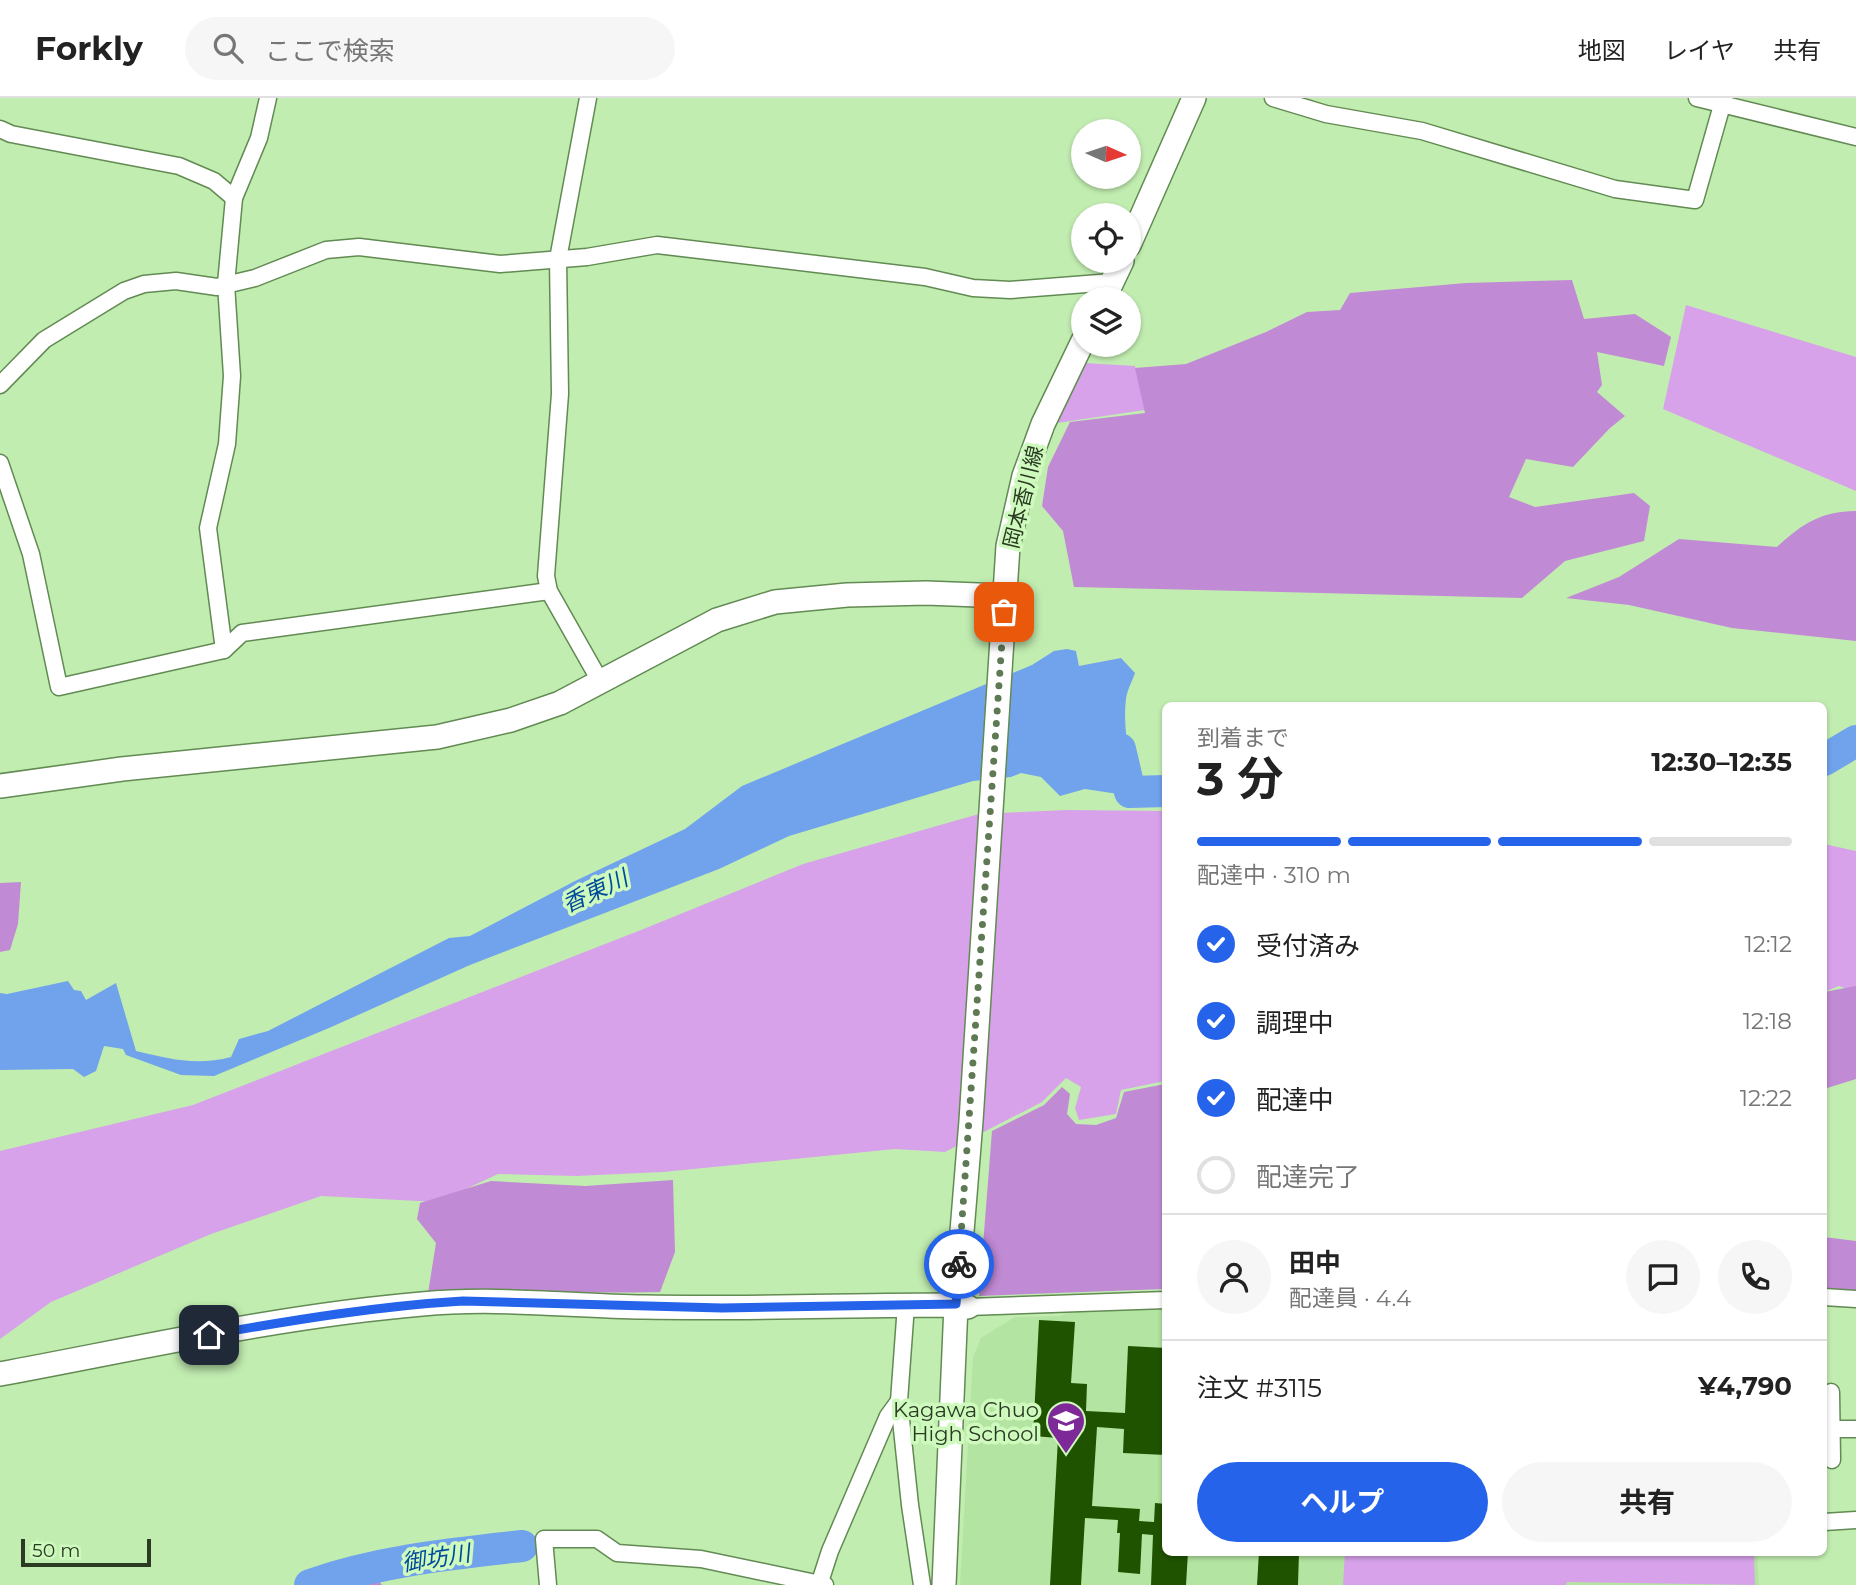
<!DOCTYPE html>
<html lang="ja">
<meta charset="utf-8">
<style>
body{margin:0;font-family:Montserrat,"Noto Sans JP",sans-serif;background:#f6f6f6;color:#222;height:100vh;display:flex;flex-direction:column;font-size:26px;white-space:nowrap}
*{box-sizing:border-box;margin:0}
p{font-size:23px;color:#767676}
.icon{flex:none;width:38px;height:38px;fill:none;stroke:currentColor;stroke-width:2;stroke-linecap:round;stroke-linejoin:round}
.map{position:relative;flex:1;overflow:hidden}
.side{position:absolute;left:1162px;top:604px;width:665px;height:854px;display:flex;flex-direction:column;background:#fff;border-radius:10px;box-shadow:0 2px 5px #0004}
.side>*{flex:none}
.needle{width:46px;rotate:93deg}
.fabs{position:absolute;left:1071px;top:21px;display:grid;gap:14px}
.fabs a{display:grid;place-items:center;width:70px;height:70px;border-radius:50%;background:#fff;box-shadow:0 2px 5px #0004;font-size:35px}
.scale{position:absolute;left:21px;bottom:18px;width:130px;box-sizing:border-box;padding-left:7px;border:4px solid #2a3a23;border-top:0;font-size:19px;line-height:24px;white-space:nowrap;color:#2a3a23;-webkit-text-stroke:5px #cffabe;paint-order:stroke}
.pin{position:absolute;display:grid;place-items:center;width:60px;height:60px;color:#fff;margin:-30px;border-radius:14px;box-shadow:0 4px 10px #0006}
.courier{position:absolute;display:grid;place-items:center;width:70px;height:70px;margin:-35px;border:5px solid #2563eb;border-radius:50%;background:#fff;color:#222;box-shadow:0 2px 9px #0007}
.headline em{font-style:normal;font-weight:700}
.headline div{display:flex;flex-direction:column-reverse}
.headline{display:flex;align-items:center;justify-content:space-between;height:119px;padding:0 35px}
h1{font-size:46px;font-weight:700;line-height:52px}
.bar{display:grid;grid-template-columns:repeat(4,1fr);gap:10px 7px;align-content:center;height:84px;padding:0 35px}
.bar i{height:9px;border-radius:5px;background:#e0e0e0}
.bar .on{background:#2563eb}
.bar p{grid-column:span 4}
.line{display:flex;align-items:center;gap:18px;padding:0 35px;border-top:2px solid #e0e0e0}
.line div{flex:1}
.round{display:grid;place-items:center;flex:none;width:74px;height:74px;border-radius:37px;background:#f6f6f6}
ol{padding:0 35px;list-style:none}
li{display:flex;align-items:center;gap:21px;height:77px}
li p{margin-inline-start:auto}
li .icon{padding:7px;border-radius:50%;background:#2563eb;color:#fff;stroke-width:4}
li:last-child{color:#767676}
li i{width:38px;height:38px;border:4px solid #e0e0e0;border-radius:50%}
.action{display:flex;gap:14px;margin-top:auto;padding:14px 35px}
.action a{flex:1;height:80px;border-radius:42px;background:#2563eb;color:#fff;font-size:28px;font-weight:700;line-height:80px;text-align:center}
.action a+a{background:#f6f6f6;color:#222}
header{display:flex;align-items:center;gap:42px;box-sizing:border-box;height:98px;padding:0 35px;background:#fff;border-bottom:2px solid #e0e0e0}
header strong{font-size:33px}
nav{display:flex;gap:38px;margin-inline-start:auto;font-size:24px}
.search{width:490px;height:63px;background:#f6f6f6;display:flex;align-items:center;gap:18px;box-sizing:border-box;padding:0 24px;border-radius:38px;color:#767676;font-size:26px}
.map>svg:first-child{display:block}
.built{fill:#b4e4a1}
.green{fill:#d7a2ea}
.forest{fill:#c18ad4}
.water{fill:#70a3ec}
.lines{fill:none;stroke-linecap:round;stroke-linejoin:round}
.river{stroke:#70a3ec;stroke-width:32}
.building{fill:#205300}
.street-casing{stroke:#628a53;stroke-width:19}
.secondary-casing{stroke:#628a53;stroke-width:26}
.street{stroke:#fff;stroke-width:16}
.secondary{stroke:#fff;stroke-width:23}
.done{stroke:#5f7955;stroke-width:7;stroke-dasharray:0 12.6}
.route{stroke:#2563eb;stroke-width:9}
.labels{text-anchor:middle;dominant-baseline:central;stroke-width:7;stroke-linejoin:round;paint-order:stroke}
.street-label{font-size:21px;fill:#2a3a23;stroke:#cffabe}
.poi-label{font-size:21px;fill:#2a3a23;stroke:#cffabe;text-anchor:end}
.water-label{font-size:23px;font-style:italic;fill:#00499c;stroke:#cffabe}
</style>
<header>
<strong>Forkly</strong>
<div class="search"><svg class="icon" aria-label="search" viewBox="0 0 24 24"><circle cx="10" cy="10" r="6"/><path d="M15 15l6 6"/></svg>ここで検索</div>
<nav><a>地図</a><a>レイヤ</a><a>共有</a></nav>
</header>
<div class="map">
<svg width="1856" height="1487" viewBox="0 0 1856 1487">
<rect width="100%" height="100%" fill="#c2edb1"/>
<polygon class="built" points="1165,1208 1166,1454 1757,1454 1759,1487 960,1487 973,1259 981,1240 1015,1219 1060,1218 1080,1209"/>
<g class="green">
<polygon points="1686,207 1856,259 1856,393 1663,311"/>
<polygon points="1086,265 1135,268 1145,312 1057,325"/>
<polygon points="1067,712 1165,713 1165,983 1121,992 1116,1016 1079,1022 1075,1010 1081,989 1066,980 1042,1004 945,1054 895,1051 663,1074 576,1078 498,1076 438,1104 321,1098 211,1136 51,1204 0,1241 0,1053 193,1007 646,830 803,766 979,716"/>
<polygon points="1824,746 1856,753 1856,894 1839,888 1824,894"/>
<polygon points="1345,1454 1754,1454 1755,1487 1567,1484 1566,1487 1343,1487"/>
</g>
<g class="forest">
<polygon points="1572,182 1584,221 1635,216 1671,239 1664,268 1597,254 1602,287 1597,294 1625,318 1610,330 1573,369 1526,361 1509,399 1535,409 1634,395 1650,408 1644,443 1565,463 1522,500 1074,489 1063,433 1042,408 1048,369 1070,324 1145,315 1135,270 1186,266 1266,234 1307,214 1340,212 1350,195 1466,185"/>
<path d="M 1856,413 L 1856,543 L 1732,530 L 1629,507 L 1566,500 L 1619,479 L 1679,441 L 1777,449 C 1803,425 1820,414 1856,413 Z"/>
<polygon points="21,784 18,826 10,852 0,854 0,785"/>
<polygon points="1856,888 1856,981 1824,991 1824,894"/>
<polygon points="1165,986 1165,1191 979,1198 992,1033 1044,1007 1062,989 1070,996 1067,1016 1076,1026 1096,1027 1116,1020 1124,994"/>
<path d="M 673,1082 L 675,1154 L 660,1194 C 583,1196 505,1192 428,1195 L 436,1145 L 417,1121 L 420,1105 L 491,1083 L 585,1088 Z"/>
<polygon points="1824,1139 1856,1143 1856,1193 1824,1192"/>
<polygon points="352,1480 379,1483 382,1487 332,1487"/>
</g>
<path class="water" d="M 1067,551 L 1076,553 L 1079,568 L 1121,560 L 1135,575 C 1132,584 1127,592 1126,601 C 1122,632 1132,662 1130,694 L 1125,697 L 1085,691 L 1060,698 L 1041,679 L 1021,675 L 1011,679 L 973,683 L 789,738 L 719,771 L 470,867 L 329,930 L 214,978 L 181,977 L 126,957 L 123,951 L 104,948 L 96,973 L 84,979 L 73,971 L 0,972 L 0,895 L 7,896 L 68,883 L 74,892 L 81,893 L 86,902 L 116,885 L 136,953 C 170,961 196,968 231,959 L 239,941 L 268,933 L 449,840 L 470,838 L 575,783 L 685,731 L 742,688 L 1032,567 L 1054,553 Z"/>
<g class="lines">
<g class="river">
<polyline points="1120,651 1130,694 1166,693"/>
<polyline points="1824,662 1856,643"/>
<path d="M 310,1487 C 379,1463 450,1456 522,1448"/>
</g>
</g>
<g class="building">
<polygon points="1039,1222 1075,1224 1071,1285 1087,1286 1086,1313 1125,1315 1128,1248 1166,1250 1166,1357 1123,1355 1124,1331 1097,1329 1092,1408 1140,1411 1139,1423 1154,1424 1155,1405 1166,1406 1166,1454 1188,1454 1186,1487 1151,1487 1153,1437 1142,1436 1140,1476 1118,1474 1120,1435 1117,1435 1118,1422 1085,1420 1081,1487 1050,1487 1058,1340 1033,1338"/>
<polygon points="1259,1454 1299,1454 1298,1487 1257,1487"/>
</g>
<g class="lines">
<defs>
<g id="street">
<polyline points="588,0 558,161 560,296 546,478 549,493 600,583"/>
<polyline points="1273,0 1326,16 1422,33 1615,91 1695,102 1724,0"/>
<polyline points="1697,0 1856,39"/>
<polyline points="0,31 11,36 179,68 214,83 234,100"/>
<polyline points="0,287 44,242 124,193 144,186 176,183 217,189 255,180 326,152 359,149 500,166 587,159 657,147 925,179 973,190 1010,192 1112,184"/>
<polyline points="0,365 31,456 59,589 224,552 242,535 549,493"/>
<polyline points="224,552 208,430 227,346 232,278 226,186 234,100 259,40 268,0"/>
<polyline points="1824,1199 1856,1201"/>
<polyline points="906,1207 899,1303 910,1407 922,1487"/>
<polyline points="968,1209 1166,1202"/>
<polyline points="1831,1294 1832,1362"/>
<polyline points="1832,1331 1856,1331"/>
<polyline points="1824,1424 1856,1422"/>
<polyline points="548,1487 544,1441 597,1441 617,1455 701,1461 825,1487"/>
<polyline points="819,1487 830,1453 888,1318 899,1303"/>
</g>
<g id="secondary">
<polyline points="1129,147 1194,0"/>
<polyline points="1104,201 1122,163"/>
<polyline points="0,688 122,671 437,639 511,622 560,605 717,522 775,504 847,497 926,495 1004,498"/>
<path d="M 0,1276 C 140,1250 280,1218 422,1206 C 496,1199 570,1208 644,1209 C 748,1211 852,1207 956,1207 L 968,1209"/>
<polyline points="944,1487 956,1207 971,1023 1008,448 1024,378 1043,326 1083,243"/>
</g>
</defs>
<use href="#street" class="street-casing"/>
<use href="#secondary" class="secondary-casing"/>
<use href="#street" class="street"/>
<use href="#secondary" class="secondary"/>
</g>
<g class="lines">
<polyline class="done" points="959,1166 1004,514"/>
<path class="route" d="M 209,1237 C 293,1222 378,1208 463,1203 L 722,1210 L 956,1206 L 959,1166"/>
</g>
<defs>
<symbol id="school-pin" viewBox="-11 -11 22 30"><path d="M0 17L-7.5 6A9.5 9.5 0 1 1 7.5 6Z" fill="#7e2998" stroke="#cffabe"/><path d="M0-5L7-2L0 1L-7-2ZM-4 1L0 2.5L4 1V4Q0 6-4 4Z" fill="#fff"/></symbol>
</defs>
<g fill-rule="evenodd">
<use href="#school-pin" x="1044" y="1301" width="44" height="60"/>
</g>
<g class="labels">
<g class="street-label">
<text transform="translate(1023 399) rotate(-76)">岡本香川線</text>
</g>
<g class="poi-label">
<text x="1039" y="1311">Kagawa Chuo<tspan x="1039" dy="24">High School</tspan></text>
</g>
<g class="water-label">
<text transform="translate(595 793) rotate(-25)">香東川</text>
<text transform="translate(436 1460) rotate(-9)">御坊川</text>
</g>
</g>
</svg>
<div class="fabs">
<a><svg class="needle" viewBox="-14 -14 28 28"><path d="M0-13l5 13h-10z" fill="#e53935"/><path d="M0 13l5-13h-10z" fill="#767676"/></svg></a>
<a><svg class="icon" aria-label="locate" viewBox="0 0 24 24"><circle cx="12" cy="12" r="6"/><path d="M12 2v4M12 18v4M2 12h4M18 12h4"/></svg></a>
<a><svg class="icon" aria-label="layers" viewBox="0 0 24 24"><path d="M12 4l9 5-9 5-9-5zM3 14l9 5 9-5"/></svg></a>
</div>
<div class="scale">50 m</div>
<div class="pin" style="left:1004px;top:514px;background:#ea580c"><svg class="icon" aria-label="bag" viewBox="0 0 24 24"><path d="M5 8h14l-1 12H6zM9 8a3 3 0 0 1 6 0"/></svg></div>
<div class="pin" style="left:209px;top:1237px;background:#1f2937"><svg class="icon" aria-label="home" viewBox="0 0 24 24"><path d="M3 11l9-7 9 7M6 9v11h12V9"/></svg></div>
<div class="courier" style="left:959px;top:1166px"><svg class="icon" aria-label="bike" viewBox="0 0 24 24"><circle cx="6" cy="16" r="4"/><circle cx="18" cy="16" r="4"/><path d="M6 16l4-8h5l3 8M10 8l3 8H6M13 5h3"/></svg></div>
<section class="side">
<div class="headline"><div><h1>3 分</h1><p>到着まで</p></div><em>12:30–12:35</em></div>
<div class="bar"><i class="on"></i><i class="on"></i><i class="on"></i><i></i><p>配達中 · 310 m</p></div>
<ol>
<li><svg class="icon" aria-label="check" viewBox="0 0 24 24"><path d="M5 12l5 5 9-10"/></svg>受付済み<p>12:12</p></li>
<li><svg class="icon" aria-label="check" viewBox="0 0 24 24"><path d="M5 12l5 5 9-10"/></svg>調理中<p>12:18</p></li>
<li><svg class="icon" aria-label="check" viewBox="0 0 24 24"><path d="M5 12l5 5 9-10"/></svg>配達中<p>12:22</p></li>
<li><i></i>配達完了</li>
</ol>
<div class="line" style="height:126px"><a class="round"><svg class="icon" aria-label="person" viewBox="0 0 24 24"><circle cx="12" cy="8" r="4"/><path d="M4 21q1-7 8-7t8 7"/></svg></a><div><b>田中</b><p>配達員 · 4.4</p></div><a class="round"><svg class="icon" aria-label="chat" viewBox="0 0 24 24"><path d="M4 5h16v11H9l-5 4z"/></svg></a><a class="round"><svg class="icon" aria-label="phone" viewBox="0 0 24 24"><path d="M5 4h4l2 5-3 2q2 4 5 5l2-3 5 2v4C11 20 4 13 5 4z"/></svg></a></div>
<div class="line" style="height:91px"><div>注文 #3115</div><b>¥4,790</b></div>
<div class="action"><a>ヘルプ</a><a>共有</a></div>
</section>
</div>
